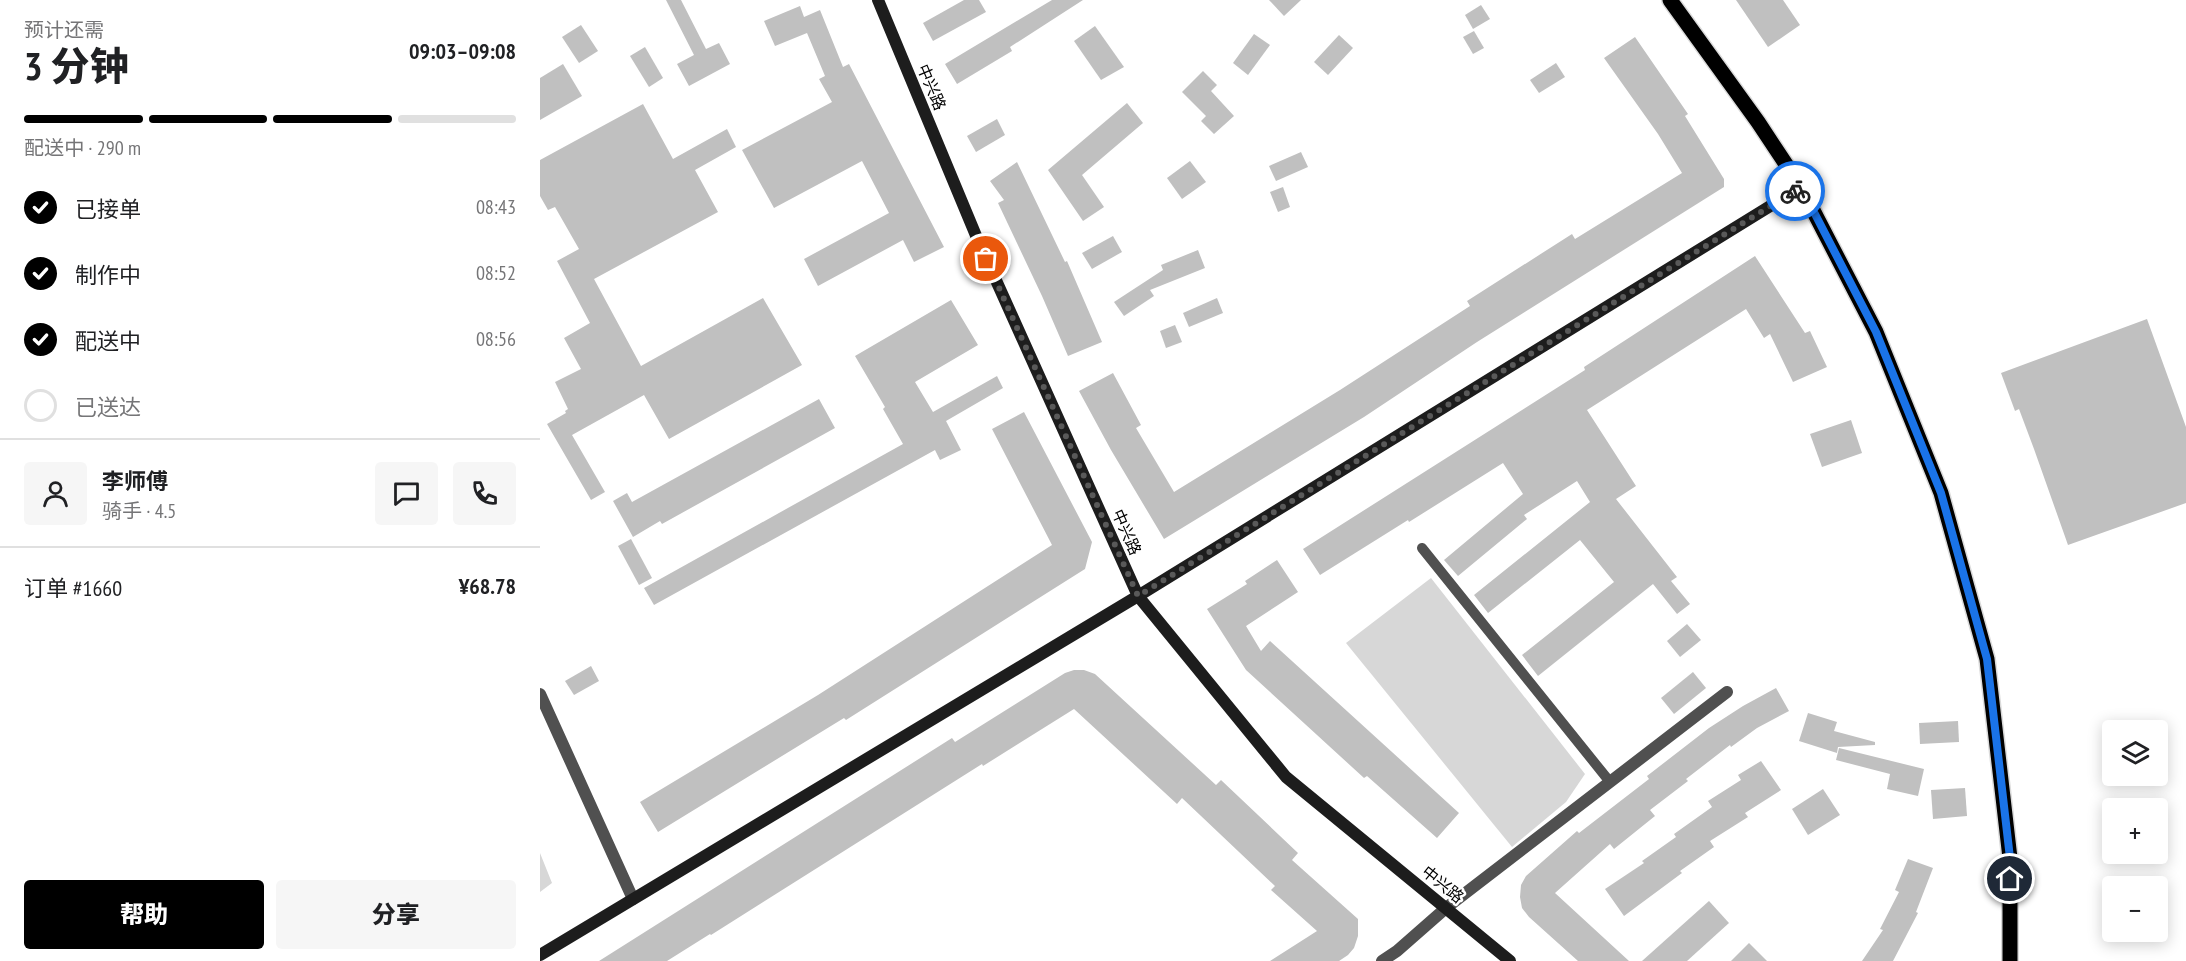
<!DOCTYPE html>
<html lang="zh">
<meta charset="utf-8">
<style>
body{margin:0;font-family:"PT Sans Narrow","Noto Sans SC",sans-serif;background:#f6f6f6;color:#202124;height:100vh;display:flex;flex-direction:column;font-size:22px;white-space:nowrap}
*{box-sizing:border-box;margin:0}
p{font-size:20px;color:#757577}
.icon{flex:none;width:33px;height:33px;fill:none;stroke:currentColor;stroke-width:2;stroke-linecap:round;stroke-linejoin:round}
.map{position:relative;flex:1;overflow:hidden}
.side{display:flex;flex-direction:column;background:#fff;width:540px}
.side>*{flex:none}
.tools{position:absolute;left:1562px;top:720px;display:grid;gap:12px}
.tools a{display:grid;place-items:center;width:66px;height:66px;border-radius:6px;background:#fff;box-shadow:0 3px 15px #0003;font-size:30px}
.pin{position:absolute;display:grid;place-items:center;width:51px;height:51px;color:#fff;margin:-26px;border:3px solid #fff;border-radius:50%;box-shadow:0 2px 6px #0007}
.courier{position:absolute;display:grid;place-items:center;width:60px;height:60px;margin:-30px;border:4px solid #1a73e8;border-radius:50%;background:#fff;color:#222;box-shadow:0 2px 8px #0007}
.overview em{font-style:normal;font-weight:800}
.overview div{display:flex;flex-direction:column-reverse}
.overview{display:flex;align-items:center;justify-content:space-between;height:102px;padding:0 24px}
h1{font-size:39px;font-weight:800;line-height:45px}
.bar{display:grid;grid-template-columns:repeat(4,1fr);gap:9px 6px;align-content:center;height:72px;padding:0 24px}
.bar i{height:8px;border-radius:4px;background:#e0e0e0}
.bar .active{background:#000}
.bar p{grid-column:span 4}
.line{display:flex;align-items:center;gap:15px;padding:0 24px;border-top:2px solid #e0e0e0}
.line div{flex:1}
.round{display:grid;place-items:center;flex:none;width:63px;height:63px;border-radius:6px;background:#f6f6f6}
ol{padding:0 24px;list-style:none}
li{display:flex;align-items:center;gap:18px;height:66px}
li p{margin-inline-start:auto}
li .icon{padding:6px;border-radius:50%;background:#000;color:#fff;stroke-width:4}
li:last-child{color:#757577}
li i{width:33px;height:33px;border:3px solid #e0e0e0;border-radius:50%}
.primary-button{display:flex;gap:12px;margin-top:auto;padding:12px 24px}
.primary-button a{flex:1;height:69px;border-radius:6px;background:#000;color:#fff;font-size:24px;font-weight:800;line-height:69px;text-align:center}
.primary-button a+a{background:#f6f6f6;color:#202124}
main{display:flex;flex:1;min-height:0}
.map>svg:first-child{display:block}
.green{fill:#d7d7d7}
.building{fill:#c0c0c0}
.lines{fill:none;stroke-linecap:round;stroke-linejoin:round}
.primary-casing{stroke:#dbdbdb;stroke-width:18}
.lane{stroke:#505050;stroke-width:10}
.street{stroke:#505050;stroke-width:12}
.secondary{stroke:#1d1d1d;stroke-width:12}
.primary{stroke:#000;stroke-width:15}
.done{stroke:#595959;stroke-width:6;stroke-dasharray:0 10.8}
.route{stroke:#1a73e8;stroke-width:8}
.labels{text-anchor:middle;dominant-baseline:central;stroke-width:5;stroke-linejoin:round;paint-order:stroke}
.street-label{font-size:16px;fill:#000;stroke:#fff}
</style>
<main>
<section class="side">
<div class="overview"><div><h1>3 分钟</h1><p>预计还需</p></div><em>09:03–09:08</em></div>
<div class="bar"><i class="active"></i><i class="active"></i><i class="active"></i><i></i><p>配送中 · 290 m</p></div>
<ol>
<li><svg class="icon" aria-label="check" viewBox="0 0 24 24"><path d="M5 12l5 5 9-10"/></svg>已接单<p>08:43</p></li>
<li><svg class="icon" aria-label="check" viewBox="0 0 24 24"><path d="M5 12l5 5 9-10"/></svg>制作中<p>08:52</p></li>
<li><svg class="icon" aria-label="check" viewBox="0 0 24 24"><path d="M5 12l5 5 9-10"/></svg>配送中<p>08:56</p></li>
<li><i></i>已送达</li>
</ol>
<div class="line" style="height:108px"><a class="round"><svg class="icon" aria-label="person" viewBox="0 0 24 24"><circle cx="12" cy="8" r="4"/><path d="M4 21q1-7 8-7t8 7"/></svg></a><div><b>李师傅</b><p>骑手 · 4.5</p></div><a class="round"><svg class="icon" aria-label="chat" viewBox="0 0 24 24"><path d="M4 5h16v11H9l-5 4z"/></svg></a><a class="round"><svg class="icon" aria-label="phone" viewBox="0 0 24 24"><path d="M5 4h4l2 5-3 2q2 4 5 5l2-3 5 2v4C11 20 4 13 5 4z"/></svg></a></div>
<div class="line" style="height:78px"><div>订单 #1660</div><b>¥68.78</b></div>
<div class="primary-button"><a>帮助</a><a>分享</a></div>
</section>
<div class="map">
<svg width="1646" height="961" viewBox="0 0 1646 961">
<rect width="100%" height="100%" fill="#fff"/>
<g class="green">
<polygon points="891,578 1045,774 1026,802 972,847 806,643"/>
<polygon points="0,853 12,883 0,892"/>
</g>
<g class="building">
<polygon points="126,0 141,0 166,49 179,43 190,64 149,86 137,64 154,55"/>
<polygon points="424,0 439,0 446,12 393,41 383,23"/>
<polygon points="512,0 543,0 470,47 472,51 417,84 405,64"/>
<polygon points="729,0 761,0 744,16"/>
<polygon points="1196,0 1243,0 1260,25 1228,47"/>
<polygon points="941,5 950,19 933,29 925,15"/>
<polygon points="260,6 264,17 280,10 303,67 309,64 404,247 374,262 363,240 278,286 264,259 349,213 322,161 234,208 202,150 292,102 279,79 285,76 267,33 235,46 224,21"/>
<polygon points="41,25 58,51 39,63 22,37"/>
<polygon points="555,26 584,67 561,80 534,41"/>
<polygon points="934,31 944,48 933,54 923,37"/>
<polygon points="714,34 730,45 708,75 693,63"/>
<polygon points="799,35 813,48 788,75 774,62"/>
<polygon points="1095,37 1148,114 1145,116 1184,179 1184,187 937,342 824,417 624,539 571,450 539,391 573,373 601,425 596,428 634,492 800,390 930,306 927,301 1032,234 1035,239 1142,173 1118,134 1064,58"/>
<polygon points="105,47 123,78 109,87 90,56"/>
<polygon points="1016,63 1025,77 999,93 990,80"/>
<polygon points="23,64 42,96 0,120 0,78"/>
<polygon points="663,71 677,85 671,91 694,116 674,134 661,121 666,116 642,92"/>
<polygon points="587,103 603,123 542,175 564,207 543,221 508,170"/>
<polygon points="103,104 133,159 187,129 196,147 155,170 178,212 54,279 101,366 223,298 262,365 129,439 104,395 32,435 65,492 51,500 7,424 26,413 25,411 28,409 15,382 41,369 24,338 50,323 17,261 39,249 15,207 8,210 0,196 0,160"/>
<polygon points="457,119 465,135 436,152 427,136"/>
<polygon points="761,152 768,167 736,181 729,166"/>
<polygon points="650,161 666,182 642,199 627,178"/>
<polygon points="477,162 525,262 527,261 562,342 528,356 502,296 458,203 464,200 450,181"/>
<polygon points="743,187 750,207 738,212 730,192"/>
<polygon points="573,236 582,252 552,269 542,253"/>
<polygon points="658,250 665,268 610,290 614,296 584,316 574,302 623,270 621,265"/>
<polygon points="1215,256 1265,333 1270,331 1287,367 1253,382 1230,334 1224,338 1206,309 1047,410 1096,486 1076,499 1137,577 1131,581 1150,604 1137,614 1113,584 998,676 982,655 1074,582 1040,540 948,613 934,595 1050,502 1037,481 984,515 987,519 918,576 904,560 983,494 963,463 869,522 868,520 780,575 763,549 1045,370 1044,367"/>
<polygon points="677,298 683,313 649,327 643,313"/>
<polygon points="411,300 438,345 375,382 393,412 457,376 463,388 406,421 421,450 400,460 395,450 114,605 104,588 363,444 343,409 345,407 315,356"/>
<polygon points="1607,319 1646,427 1646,503 1528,545 1494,449 1479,409 1475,411 1461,373"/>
<polygon points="635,325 642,342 626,348 620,331"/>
<polygon points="279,399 295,428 122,524 120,521 93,537 73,501 87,493 92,502"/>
<polygon points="484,412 552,542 545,569 306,720 304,718 118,832 100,802 278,695 512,545 452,429"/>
<polygon points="1311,420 1322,453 1282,467 1270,434"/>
<polygon points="91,539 112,578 99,585 78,546"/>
<polygon points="737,560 758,592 706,626 721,651 730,641 919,813 897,838 827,776 824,778 706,670 667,609 707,584 705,581"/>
<polygon points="1147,624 1161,640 1140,657 1127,641"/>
<polygon points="51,666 59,681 34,695 25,681"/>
<polygon points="534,670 544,670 555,674 676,785 681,780 758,853 752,860 818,919 818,936 814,948 808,955 799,961 730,961 777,931 731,890 735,886 642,798 637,804 534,709 443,766 442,764 171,935 170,934 127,961 59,961 412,738 415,742 525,673"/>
<polygon points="1153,672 1166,688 1134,714 1121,698"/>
<polygon points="1236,688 1249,711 1217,728 1191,747 1190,745 1146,779 1148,781 1110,810 1115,816 1074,849 1070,844 1015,893 1089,961 1038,961 989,917 982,908 980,897 981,885 986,876 1037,831 1039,833 1109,779 1107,776 1169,728 1203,706"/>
<polygon points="1268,713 1297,722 1294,731 1335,742 1335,745 1298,747 1297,753 1259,741"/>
<polygon points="1418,721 1419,742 1380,744 1379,723"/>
<polygon points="1299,748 1384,769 1378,796 1347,789 1350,774 1296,760"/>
<polygon points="1221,761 1241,790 1205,813 1208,817 1170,841 1174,847 1140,871 1142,873 1084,916 1065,889 1104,863 1102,861 1136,837 1134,834 1172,807 1168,801 1201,780 1198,775"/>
<polygon points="1425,788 1427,816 1393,819 1391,790"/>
<polygon points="1283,789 1300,815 1268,835 1252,809"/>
<polygon points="1368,859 1393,868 1376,912 1378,913 1353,961 1322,961 1343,930 1340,929 1359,892 1355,890"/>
<polygon points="1169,901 1189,923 1147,961 1102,961"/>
<polygon points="1209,943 1227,961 1191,961"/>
</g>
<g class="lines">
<defs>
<polyline id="primary" points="1130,0 1218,122 1261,187 1336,332 1401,493 1447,659 1470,858 1470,961"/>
</defs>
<use href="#primary" class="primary-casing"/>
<polyline class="lane" points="882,548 1070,782"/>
<g class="street">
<polyline points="0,694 93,899"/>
<polyline points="842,961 857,951 906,908 1187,692"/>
</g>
<g class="secondary">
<polyline points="338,0 437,238 598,596 746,777 970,961"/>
<polyline points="0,955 598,596 1261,187"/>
</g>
<use href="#primary" class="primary"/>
</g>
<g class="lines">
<polyline class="done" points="446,259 598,596 1255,191"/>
<polyline class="route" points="1255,191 1261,187 1336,332 1401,493 1447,659 1470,858 1470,879"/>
</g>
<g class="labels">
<g class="street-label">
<text transform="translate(392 87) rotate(67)">中兴路</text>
<text transform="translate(587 532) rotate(66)">中兴路</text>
<text transform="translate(903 884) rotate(39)">中兴路</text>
</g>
</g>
</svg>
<div class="tools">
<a><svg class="icon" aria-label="layers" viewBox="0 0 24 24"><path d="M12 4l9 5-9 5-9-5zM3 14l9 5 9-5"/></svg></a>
<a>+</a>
<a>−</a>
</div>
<div class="pin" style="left:446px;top:259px;background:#ea580c"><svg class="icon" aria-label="bag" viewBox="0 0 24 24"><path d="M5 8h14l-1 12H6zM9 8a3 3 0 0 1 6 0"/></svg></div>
<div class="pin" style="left:1470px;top:879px;background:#1f2937"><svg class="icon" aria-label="home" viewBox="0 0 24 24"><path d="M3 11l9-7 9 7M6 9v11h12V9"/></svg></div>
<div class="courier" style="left:1255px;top:191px"><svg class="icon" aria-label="bike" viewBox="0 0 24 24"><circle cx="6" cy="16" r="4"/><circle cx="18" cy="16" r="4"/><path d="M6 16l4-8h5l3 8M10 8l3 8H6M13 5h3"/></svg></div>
</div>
</main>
